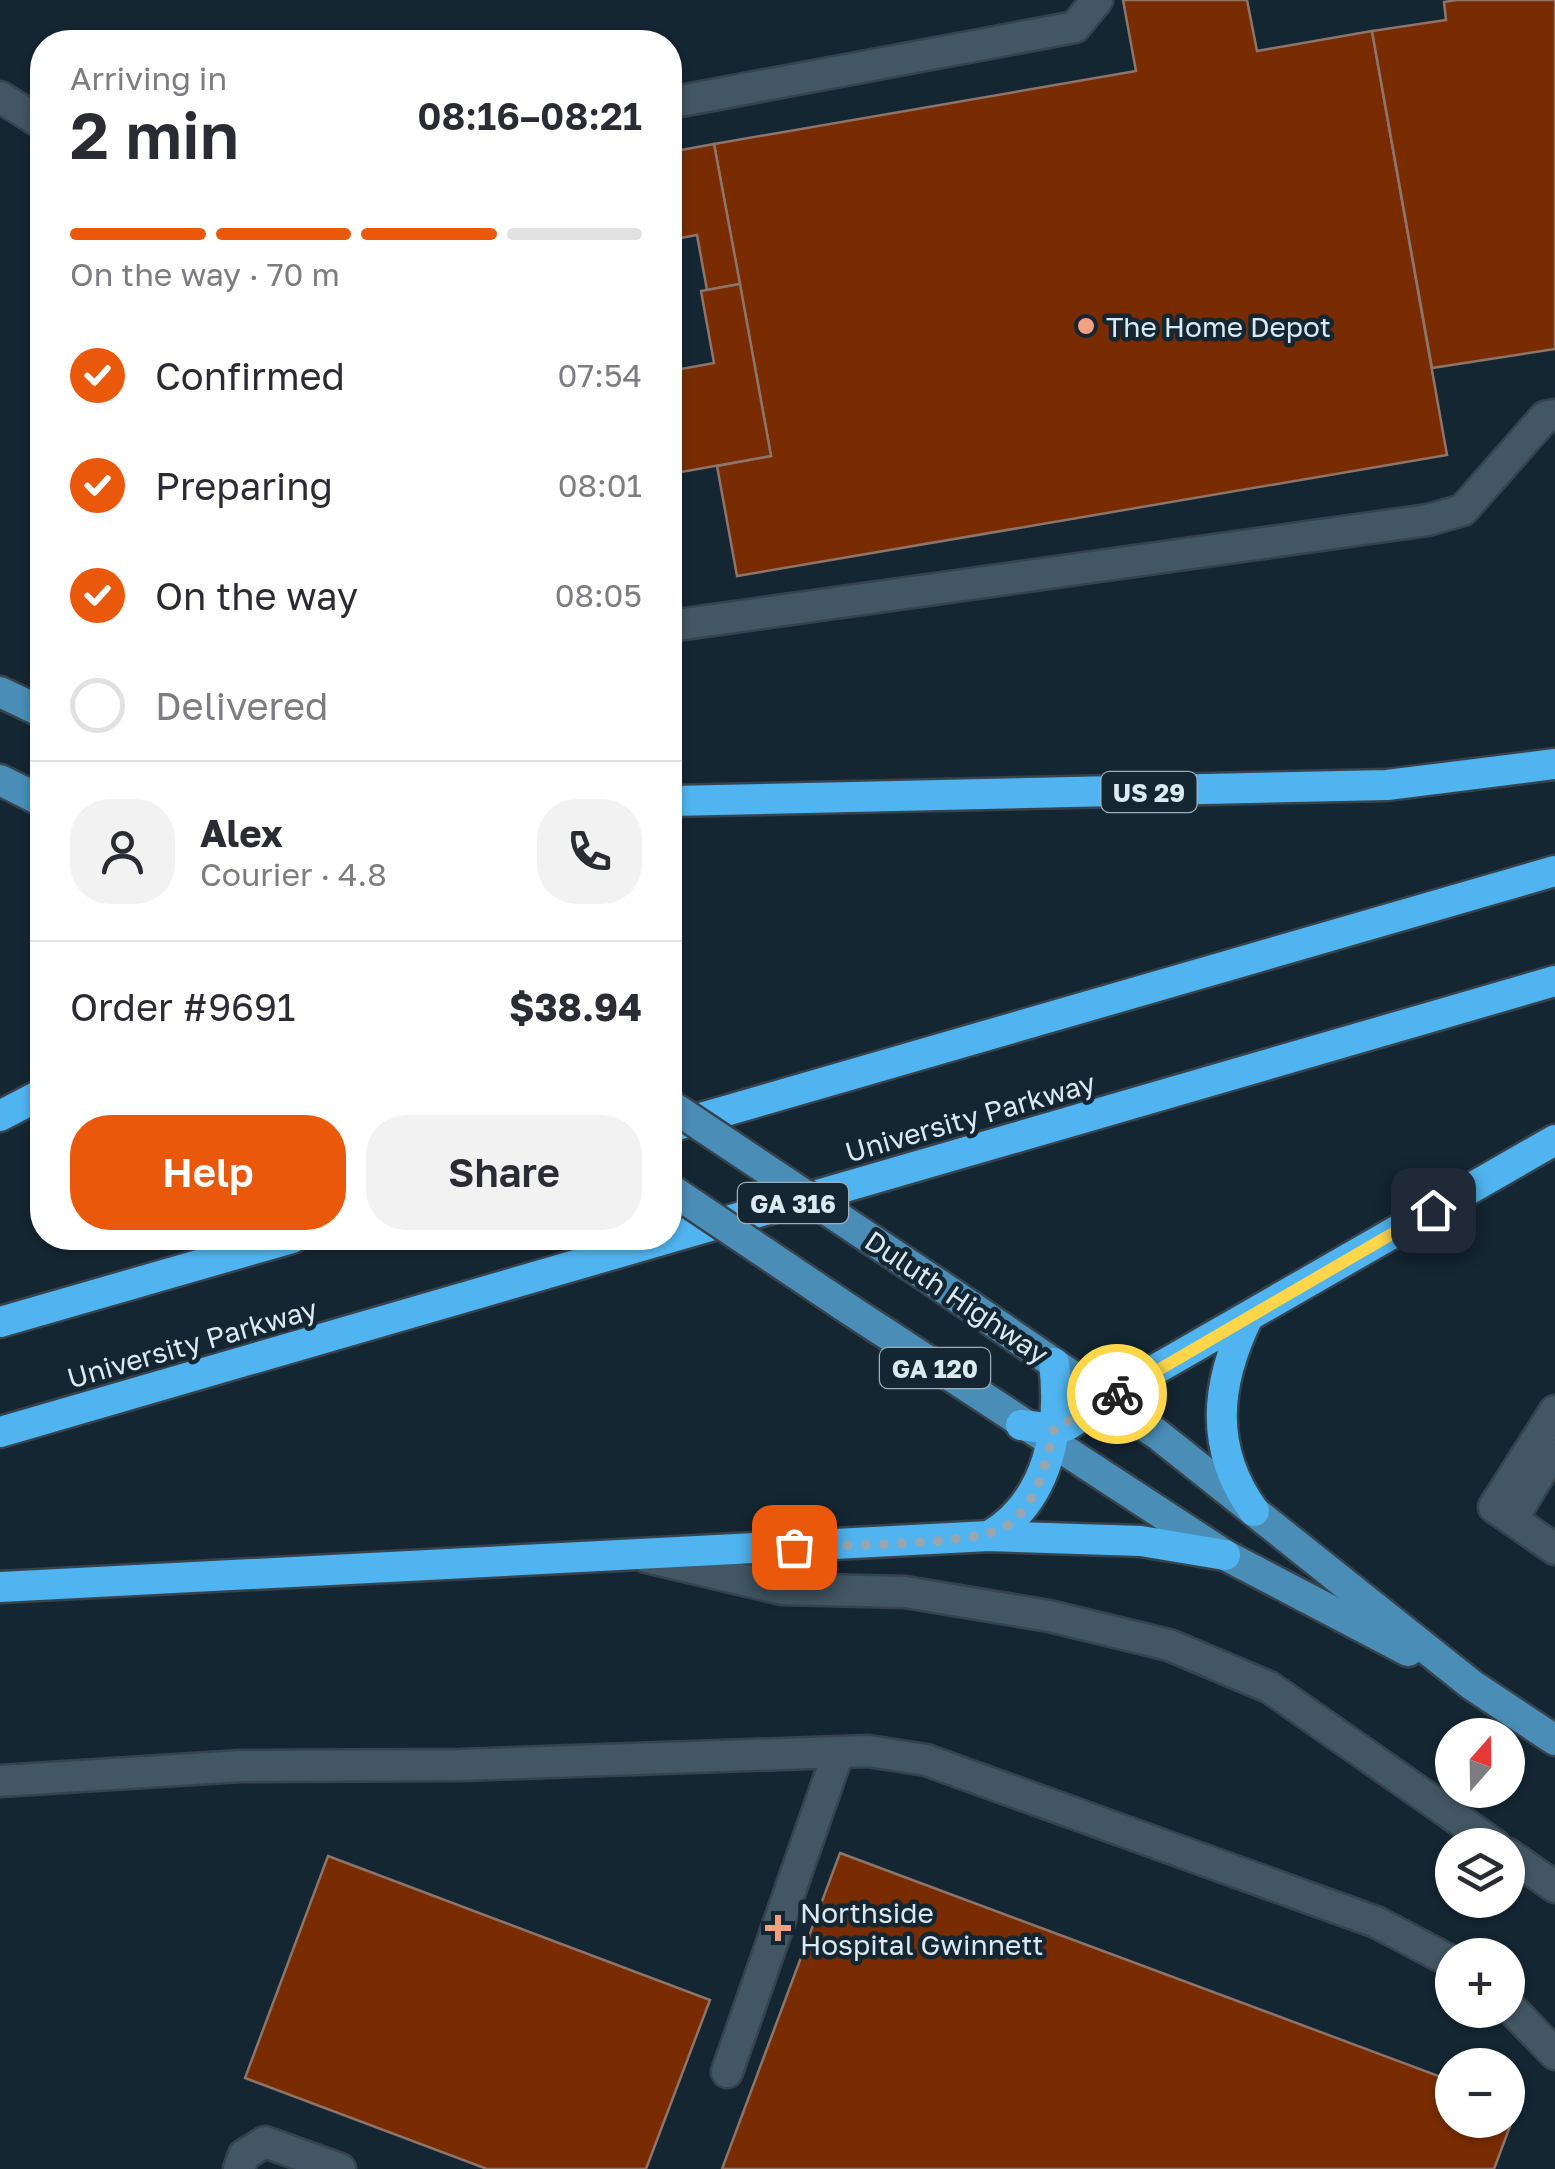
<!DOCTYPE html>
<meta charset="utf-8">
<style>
body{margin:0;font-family:"Golos Text",sans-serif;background:#f2f2f3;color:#2b2b33;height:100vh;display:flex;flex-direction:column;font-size:38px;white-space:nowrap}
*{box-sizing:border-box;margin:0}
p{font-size:32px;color:#7c7c81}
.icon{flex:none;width:55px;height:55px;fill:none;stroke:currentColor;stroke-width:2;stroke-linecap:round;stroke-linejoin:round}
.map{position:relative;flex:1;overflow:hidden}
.panel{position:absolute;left:30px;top:30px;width:652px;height:1220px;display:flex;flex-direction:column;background:#fff;border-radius:40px;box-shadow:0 2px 8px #0004}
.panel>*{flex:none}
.needle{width:65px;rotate:20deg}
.fabs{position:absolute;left:1435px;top:1718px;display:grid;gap:20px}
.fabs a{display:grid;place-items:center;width:90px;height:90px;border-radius:50%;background:#fff;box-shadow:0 2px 8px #0004;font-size:50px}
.pin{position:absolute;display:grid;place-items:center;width:85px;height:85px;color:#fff;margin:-42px;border-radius:20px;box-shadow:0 5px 15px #0006}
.courier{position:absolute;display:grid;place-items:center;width:100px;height:100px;margin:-50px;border:8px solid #ffd54a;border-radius:50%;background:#fff;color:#222;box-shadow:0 2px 12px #0007}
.head em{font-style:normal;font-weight:600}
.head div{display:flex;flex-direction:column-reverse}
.head{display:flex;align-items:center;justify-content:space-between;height:170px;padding:0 40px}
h1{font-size:65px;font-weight:600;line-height:75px}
.bar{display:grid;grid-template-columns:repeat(4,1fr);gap:15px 10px;align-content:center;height:120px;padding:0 40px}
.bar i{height:12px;border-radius:8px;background:#e1e1e2}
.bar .current{background:#ea580c}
.bar p{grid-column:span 4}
.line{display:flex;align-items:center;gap:25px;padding:0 40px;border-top:2px solid #e1e1e2}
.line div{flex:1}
.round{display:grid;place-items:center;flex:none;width:105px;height:105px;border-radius:40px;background:#f2f2f3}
ol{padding:0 40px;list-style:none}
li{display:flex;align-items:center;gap:30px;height:110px}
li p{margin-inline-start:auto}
li .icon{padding:10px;border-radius:50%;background:#ea580c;color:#fff;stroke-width:4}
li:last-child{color:#7c7c81}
li i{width:55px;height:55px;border:5px solid #e1e1e2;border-radius:50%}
.cta{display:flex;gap:20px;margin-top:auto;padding:20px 40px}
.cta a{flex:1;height:115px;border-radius:40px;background:#ea580c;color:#fff;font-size:40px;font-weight:600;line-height:115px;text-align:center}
.cta a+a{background:#f2f2f3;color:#2b2b33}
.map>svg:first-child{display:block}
.building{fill:#792c01;stroke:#8d756b;stroke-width:2.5}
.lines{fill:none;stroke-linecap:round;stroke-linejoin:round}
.minor-casing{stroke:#36434d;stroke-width:35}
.major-casing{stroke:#36434d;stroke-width:35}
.highway-casing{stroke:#36434d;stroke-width:35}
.minor{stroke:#425663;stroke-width:30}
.major{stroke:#4a8eb8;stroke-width:30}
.highway{stroke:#50b4f0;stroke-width:30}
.major-bridge-casing{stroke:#36434d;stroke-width:35;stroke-linecap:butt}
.major-bridge{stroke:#4a8eb8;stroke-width:30}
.done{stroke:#97a5ae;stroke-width:10;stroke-dasharray:0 18}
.route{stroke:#ffd54a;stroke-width:12}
.poi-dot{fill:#f2a07f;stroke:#142632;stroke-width:4}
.labels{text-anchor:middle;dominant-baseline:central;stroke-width:9;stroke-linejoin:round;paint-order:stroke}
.shield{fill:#142632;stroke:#a1aeb8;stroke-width:2.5}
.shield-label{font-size:25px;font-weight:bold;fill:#dde9f1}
.poi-label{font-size:28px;fill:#dde9f1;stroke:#142632;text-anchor:start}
.street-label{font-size:28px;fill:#dde9f1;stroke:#142632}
</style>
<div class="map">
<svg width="1555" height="2169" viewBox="0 0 1555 2169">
<rect width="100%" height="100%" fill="#142632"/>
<g class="building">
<polygon points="1123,0 1247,0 1257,51 1372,31 1447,455 737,576 717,466 771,456 714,144 1136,71"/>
<polygon points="1456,0 1555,0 1555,349 1432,368 1372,31 1446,20 1444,2"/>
<polygon points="714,144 740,284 707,290 697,235 670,240 670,152"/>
<polygon points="740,284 771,456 670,474 670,371 714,363 701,291"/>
<polygon points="840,1853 1452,2081 1452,2120 1508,2120 1508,2101 1518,2105 1494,2169 722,2169"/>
<polygon points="328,1856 710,2000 646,2169 487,2169 245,2078"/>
</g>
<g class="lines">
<defs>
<g id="minor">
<polyline points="0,97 42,123"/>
<polyline points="670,103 1075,27 1097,0"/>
<polyline points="670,626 1428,520 1463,510 1545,417 1555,415"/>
<polyline points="1555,1411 1494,1507 1555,1549"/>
<polyline points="1512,1519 1551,1455"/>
<polyline points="646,1557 782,1589 905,1592 1049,1616 1169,1645 1269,1687 1495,1845"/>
<polyline points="0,1781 241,1766 461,1765 868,1751 926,1760 1376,1922 1452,1962"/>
<polyline points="1508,1854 1555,1887"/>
<polyline points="1508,2005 1555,2054"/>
<polyline points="727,2072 838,1753"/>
<polyline points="239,2169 244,2155 265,2142 340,2169"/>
</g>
<g id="major">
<polyline points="0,692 42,712"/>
<polyline points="0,780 42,801"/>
<polyline points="938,1284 1157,1434 1472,1685 1555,1740"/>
<polyline points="850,1310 1225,1555 1408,1651"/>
</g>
<g id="highway">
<polyline points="670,801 1387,785 1555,764"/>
<polyline points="0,1116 42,1094"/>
<polyline points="670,1127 1555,871"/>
<path d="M 1248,1317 C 1215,1385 1209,1448 1254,1511"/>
<polyline points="0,1322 292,1238"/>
<polyline points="1021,1425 1054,1429 1068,1425 1144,1376 1555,1140"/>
<polyline points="0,1432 1555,981"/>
<path d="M 989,1536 C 1049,1501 1062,1427 1054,1363"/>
<polyline points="0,1587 989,1536 1141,1541 1225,1555"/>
</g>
</defs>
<use href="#minor" class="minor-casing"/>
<use href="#major" class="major-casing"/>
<use href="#highway" class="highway-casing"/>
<use href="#minor" class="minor"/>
<use href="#major" class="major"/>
<use href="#highway" class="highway"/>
<defs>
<g id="major-bridge">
<polyline points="670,1105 938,1284"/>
<polyline points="670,1189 850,1310"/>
</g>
</defs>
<use href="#major-bridge" class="major-bridge-casing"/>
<use href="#major-bridge" class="major-bridge"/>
</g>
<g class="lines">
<path class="done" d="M 794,1547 C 839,1544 978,1547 1008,1525 C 1038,1503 1046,1462 1054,1429 L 1117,1394"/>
<polyline class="route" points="1117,1394 1433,1210"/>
</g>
<g class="poi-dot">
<circle cx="1086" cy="326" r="10"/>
<path d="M773 1913h10v10h10v10h-10v10h-10v-10h-10v-10h10z"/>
</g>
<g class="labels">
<g class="shield">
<rect x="1101.5" y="772" width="95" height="40" rx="8"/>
<rect x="738" y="1183" width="110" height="40" rx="8"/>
<rect x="880" y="1348" width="110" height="40" rx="8"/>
</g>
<g class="shield-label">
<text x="1149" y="792">US 29</text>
<text x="793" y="1203">GA 316</text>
<text x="935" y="1368">GA 120</text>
</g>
<g class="poi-label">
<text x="1106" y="326">The Home Depot</text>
<text x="800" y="1912">Northside<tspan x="800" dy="32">Hospital Gwinnett</tspan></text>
</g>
<g class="street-label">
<text transform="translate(970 1117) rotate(-16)">University Parkway</text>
<text transform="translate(957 1297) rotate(34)">Duluth Highway</text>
<text transform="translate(192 1343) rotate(-16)">University Parkway</text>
</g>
</g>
</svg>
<div class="fabs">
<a><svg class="needle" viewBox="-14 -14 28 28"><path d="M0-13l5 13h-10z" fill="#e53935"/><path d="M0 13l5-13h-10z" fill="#7c7c81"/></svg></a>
<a><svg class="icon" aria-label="layers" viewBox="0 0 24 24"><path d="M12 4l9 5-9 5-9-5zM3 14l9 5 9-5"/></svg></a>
<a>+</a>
<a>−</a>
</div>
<div class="pin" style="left:794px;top:1547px;background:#ea580c"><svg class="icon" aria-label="bag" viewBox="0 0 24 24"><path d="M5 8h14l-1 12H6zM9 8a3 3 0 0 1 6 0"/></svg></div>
<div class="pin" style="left:1433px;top:1210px;background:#1f2937"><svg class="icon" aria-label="home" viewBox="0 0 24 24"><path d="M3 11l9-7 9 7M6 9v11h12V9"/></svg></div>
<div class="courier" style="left:1117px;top:1394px"><svg class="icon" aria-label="bike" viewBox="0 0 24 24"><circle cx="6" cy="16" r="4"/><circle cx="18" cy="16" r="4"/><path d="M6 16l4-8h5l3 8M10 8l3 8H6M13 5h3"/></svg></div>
<section class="panel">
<div class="head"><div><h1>2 min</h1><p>Arriving in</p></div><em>08:16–08:21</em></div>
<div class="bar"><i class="current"></i><i class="current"></i><i class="current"></i><i></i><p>On the way · 70 m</p></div>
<ol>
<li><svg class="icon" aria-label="check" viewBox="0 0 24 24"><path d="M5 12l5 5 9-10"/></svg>Confirmed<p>07:54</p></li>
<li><svg class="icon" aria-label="check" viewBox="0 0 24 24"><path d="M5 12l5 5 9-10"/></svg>Preparing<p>08:01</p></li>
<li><svg class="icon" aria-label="check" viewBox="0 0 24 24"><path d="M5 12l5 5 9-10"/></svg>On the way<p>08:05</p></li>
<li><i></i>Delivered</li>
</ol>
<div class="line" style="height:180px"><a class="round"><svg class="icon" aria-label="person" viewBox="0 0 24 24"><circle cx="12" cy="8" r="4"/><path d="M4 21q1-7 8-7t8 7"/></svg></a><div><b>Alex</b><p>Courier · 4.8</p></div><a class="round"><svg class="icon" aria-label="phone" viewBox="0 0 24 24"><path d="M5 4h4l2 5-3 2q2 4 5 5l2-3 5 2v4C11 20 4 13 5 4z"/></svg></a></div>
<div class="line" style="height:130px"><div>Order #9691</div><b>$38.94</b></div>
<div class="cta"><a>Help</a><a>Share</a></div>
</section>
</div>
